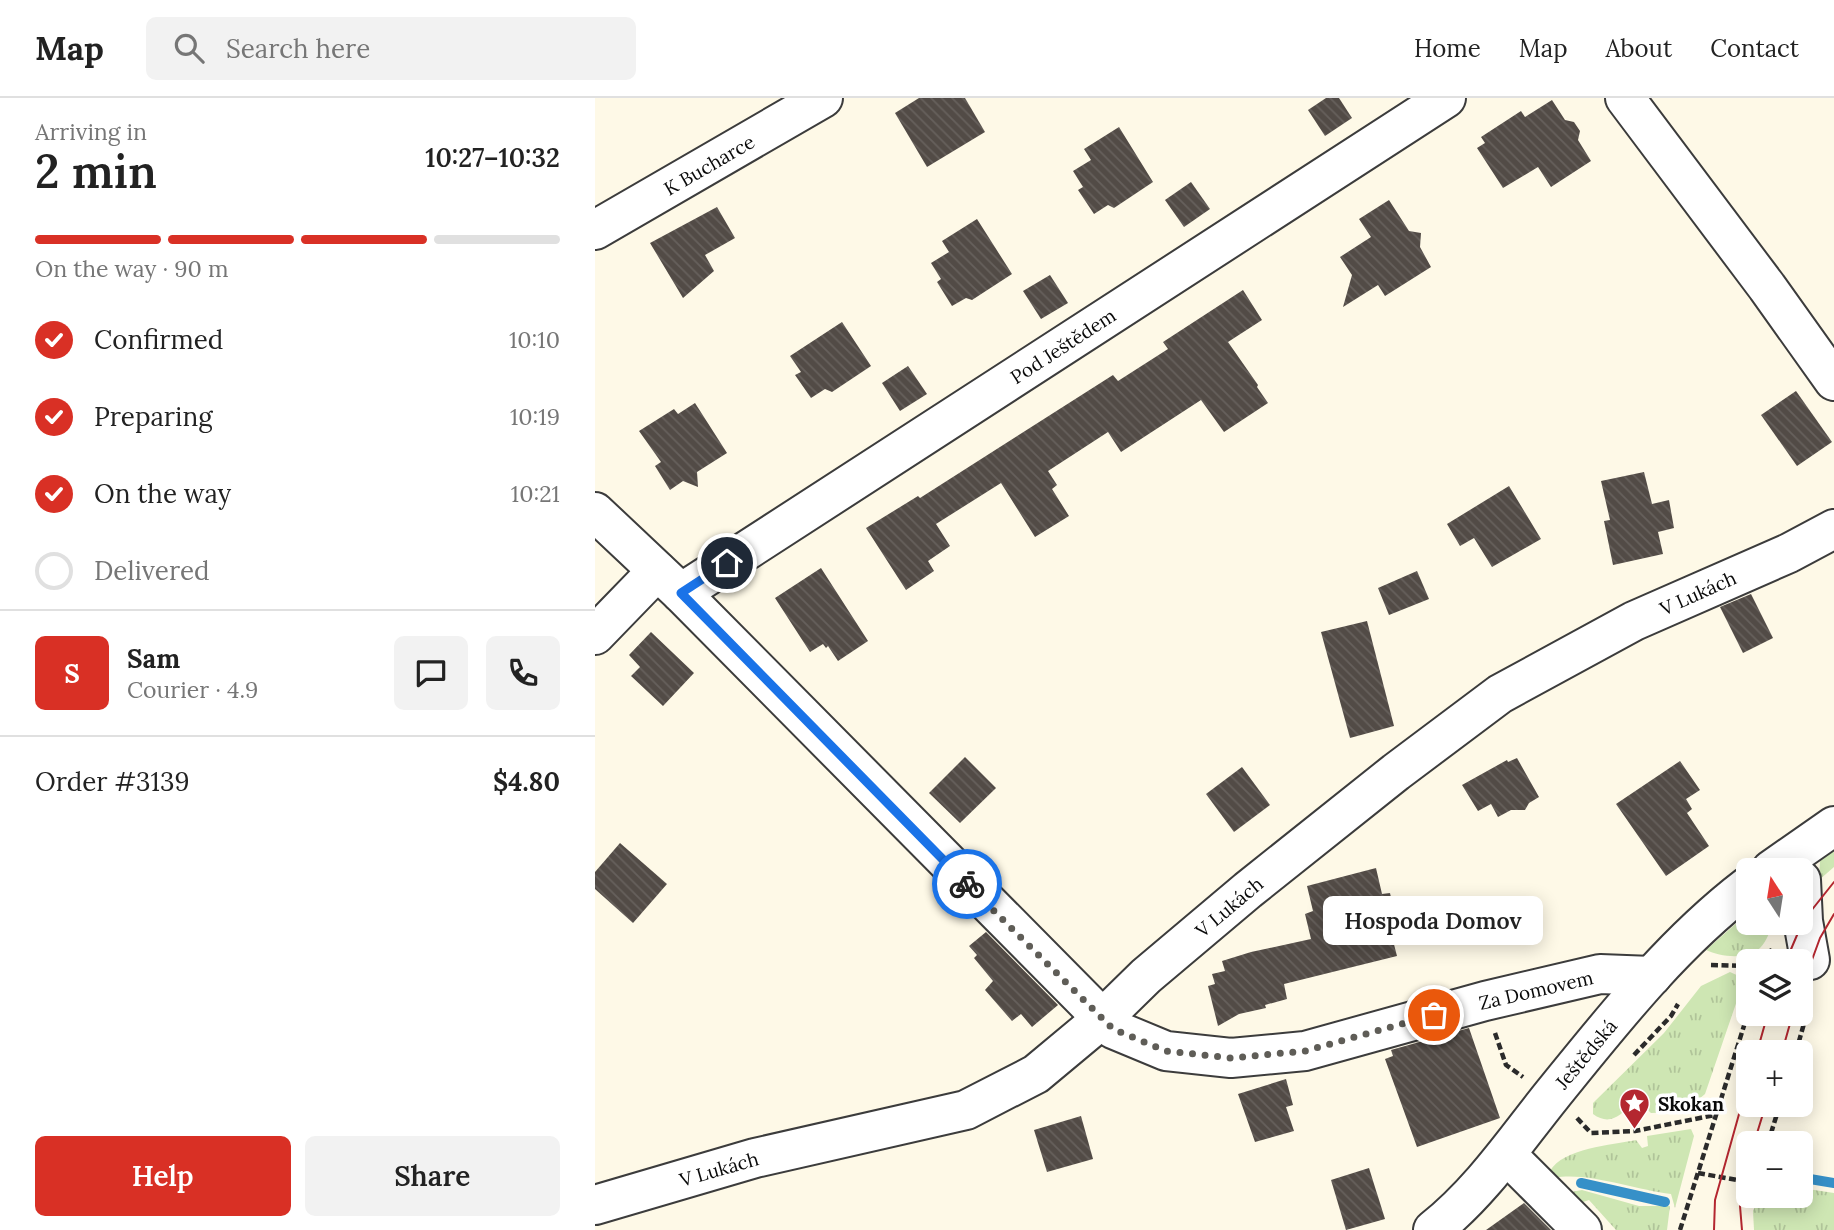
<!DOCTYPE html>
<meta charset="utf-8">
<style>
body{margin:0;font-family:Lora,serif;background:#f2f2f2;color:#222;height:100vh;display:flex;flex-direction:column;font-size:26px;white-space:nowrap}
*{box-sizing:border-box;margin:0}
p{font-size:23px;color:#767676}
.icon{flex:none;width:38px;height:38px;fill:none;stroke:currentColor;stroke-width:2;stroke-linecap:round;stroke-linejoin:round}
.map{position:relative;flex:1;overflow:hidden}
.details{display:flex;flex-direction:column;background:#fff;width:595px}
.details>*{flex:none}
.needle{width:46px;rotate:348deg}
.fabs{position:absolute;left:1141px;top:760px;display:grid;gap:14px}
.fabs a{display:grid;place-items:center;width:77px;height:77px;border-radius:10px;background:#fff;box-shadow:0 4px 18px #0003;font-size:35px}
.pin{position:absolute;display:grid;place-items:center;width:60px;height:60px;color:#fff;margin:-30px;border:4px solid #fff;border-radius:50%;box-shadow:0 2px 7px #0007}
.courier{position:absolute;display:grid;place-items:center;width:70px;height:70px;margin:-35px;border:5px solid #1a73e8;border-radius:50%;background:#fff;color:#222;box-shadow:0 2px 9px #0007}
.bubble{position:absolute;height:49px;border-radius:10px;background:#fff;box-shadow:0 4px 18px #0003;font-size:23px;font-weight:600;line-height:49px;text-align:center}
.head em{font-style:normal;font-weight:600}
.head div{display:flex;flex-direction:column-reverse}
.head{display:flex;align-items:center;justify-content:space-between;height:119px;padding:0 35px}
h1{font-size:46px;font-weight:600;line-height:52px}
.bar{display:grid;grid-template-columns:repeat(4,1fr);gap:10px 7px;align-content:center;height:84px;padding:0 35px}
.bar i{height:9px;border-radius:5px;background:#e0e0e0}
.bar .selected{background:#d93025}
.bar p{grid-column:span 4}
.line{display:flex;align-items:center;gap:18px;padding:0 35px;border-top:2px solid #e0e0e0}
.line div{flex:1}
.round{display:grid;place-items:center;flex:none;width:74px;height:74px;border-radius:10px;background:#f2f2f2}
ol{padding:0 35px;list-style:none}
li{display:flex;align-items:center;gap:21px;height:77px}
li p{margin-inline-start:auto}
li .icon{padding:7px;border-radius:50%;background:#d93025;color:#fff;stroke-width:4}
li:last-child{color:#767676}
li i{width:38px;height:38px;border:4px solid #e0e0e0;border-radius:50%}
.button{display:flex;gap:14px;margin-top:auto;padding:14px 35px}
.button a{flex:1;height:80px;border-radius:10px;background:#d93025;color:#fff;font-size:28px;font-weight:600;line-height:80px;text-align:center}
.button a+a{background:#f2f2f2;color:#222}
header{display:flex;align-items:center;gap:42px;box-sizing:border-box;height:98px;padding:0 35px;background:#fff;border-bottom:2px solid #e0e0e0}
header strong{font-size:33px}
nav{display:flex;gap:38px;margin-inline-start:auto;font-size:24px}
.search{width:490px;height:63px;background:#f2f2f2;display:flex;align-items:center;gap:18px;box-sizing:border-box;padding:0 24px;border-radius:10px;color:#767676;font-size:26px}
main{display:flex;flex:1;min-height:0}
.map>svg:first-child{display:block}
.grass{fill:url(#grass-tufts)}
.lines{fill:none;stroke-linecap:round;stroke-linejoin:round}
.stream{stroke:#3690c8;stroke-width:10}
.building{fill:url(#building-back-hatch)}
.minor-casing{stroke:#3c3c3c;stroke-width:42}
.path{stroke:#2b2b2b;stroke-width:4.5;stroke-dasharray:7 3.5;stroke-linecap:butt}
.minor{stroke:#fff;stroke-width:38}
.tram{stroke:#b42730;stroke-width:2}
.done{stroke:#5f5d57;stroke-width:7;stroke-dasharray:0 12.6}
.route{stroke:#1a73e8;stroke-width:9}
.labels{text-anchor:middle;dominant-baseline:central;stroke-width:7;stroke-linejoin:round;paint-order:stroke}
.street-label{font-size:19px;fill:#090909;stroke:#fff}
.poi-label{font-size:19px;font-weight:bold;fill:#090909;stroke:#fff;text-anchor:start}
</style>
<header>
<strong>Map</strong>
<div class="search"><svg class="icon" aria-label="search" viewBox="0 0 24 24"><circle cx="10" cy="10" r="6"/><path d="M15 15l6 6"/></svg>Search here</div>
<nav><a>Home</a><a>Map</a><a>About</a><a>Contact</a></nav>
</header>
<main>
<section class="details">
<div class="head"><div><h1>2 min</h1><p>Arriving in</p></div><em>10:27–10:32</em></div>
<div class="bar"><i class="selected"></i><i class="selected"></i><i class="selected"></i><i></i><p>On the way · 90 m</p></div>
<ol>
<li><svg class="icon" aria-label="check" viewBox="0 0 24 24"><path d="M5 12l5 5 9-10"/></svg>Confirmed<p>10:10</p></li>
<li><svg class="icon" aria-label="check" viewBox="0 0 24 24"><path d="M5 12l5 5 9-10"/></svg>Preparing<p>10:19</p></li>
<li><svg class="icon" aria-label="check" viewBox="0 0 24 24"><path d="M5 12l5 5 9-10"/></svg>On the way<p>10:21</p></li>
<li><i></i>Delivered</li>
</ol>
<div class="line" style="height:126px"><b class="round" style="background:#d93025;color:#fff">S</b><div><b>Sam</b><p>Courier · 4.9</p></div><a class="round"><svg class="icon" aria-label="chat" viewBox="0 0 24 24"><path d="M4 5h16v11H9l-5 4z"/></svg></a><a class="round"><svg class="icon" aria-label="phone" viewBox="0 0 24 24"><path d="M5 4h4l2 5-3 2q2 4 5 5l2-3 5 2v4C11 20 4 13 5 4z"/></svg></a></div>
<div class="line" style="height:91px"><div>Order #3139</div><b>$4.80</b></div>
<div class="button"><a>Help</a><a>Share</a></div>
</section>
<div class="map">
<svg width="1239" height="1132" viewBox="0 0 1239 1132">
<defs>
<pattern id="grass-tufts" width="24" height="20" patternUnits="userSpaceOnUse" patternTransform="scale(1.75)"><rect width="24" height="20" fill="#cee6b3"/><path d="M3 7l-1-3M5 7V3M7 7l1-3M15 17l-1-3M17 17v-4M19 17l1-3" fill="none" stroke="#b0c499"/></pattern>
<pattern id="building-back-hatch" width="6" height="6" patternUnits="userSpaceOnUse" patternTransform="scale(1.75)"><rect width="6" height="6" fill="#524b46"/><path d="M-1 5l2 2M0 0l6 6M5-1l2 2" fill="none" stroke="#66605c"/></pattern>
</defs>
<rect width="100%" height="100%" fill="#fef9e7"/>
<g class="grass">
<polygon points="1239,752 1239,769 1224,782 1225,763"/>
<path d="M 1153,815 L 1153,824 L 1178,824 C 1175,833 1172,843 1165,850 C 1152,862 1126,859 1111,852 Z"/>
<path d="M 1135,874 L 1146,879 L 1147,888 L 1110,996 C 1097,1009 1074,1015 1056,1015 L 1047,1007 L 1037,1005 C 1026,1018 1014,1028 998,1016 L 998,1005 L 1069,935 L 1106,888 Z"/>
<path d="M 1096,1031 L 1099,1038 L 1080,1110 L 1076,1096 C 1041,1092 991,1073 959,1080 L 955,1073 C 968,1050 1017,1047 1041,1042 L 1047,1050 L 1053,1048 L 1052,1038 Z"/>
<polygon points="1206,1090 1239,1095 1239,1132 1159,1132 1158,1113 1165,1098 1206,1097"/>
<polygon points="987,1092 1044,1108 1075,1108 1072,1132 1021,1132 994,1102 985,1105 976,1094"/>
</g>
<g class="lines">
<g class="stream">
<polyline points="1209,1080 1239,1085"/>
<polyline points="986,1085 1070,1104"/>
</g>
</g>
<g class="building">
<polygon points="324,0 370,0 390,34 332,69 300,15"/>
<polygon points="731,0 744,0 757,20 730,38 713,12"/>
<polygon points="957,2 970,22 979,24 985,33 983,42 996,63 956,89 943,69 908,90 882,50 890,45 886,39 926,13 930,19"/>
<polygon points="524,29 558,84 519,110 513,107 499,116 483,92 488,89 478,73 496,62 489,51"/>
<polygon points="596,84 615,111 589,129 570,102"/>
<polygon points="794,102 814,133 826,135 825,149 836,169 790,198 783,187 748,209 757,177 745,159 776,139 764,121"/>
<polygon points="122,109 140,140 110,157 119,173 88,200 55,145"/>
<polygon points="382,121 417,176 377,202 371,200 357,208 342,184 346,181 336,165 354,154 347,143"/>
<polygon points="455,177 473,205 446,221 428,193"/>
<polygon points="648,192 667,222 633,244 663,287 662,289 673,305 629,334 606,302 526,354 513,334 453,373 462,387 457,391 474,418 440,439 406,385 341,426 355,448 333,463 339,473 311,492 271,430 323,398 325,400 518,277 523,283 573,251 568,244"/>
<polygon points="247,224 276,268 237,294 230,291 216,300 200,277 206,274 195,258"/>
<polygon points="313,268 332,296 305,313 287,285"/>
<polygon points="1201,293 1237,344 1202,368 1166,317"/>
<polygon points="100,305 132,355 102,374 103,389 88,383 75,392 60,368 66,364 44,333 79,311 83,316"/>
<polygon points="1049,374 1057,406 1074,402 1079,430 1063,434 1068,456 1018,467 1009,423 1015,422 1006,383"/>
<polygon points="914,388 946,441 897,469 879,440 865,448 852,426"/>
<polygon points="226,470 273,543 243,563 233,548 231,550 228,546 215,554 180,500"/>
<polygon points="822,473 834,501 794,517 783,490"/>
<polygon points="1156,496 1178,540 1148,555 1125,509"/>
<polygon points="772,523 799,628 755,640 726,534"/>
<polygon points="56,534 99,575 68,608 36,578 45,569 34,557"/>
<polygon points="370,659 401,690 365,725 334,695"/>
<polygon points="922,660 944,699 934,705 930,712 916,712 903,719 896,706 883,713 867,687 912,662 913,664"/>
<polygon points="1085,663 1105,692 1091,701 1097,711 1092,715 1114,748 1071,778 1021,706"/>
<polygon points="647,669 675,707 639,734 611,696"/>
<polygon points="25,745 72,786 38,825 0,791 0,774"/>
<polygon points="781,770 787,796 795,795 802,825 794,827 802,858 689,886 692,901 670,907 671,910 644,916 623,928 613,888 620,886 617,876 630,873 627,863 656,854 716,841 710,816 718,813 712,788"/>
<polygon points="391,834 463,907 437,929 426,916 417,923 390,892 398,883 379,860 382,857 374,848"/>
<polygon points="874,930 905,1020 822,1049 790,961 798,958 796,952"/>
<polygon points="691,981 698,1007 691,1009 699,1033 660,1044 643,996"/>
<polygon points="486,1018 498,1061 452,1074 439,1032"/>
<polygon points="774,1070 790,1121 751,1132 736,1082"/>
<polygon points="929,1105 956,1132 891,1132"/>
</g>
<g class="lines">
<defs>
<g id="minor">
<polyline points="1030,0 1172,189 1239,283"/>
<polyline points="0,132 228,0"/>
<polyline points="0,414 86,495 518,931 571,953 636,960 710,953 890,903 1005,876 1057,878"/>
<polyline points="86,495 851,0"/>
<polyline points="0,537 62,473"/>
<polyline points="1176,772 1239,728"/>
<polyline points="1206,782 1208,823 1215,862"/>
<polyline points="912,1057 987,1132"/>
<polyline points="0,1107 160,1060 371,1012 441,976 507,921 551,878 653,792 801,674 905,596 1039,523 1194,455 1239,431"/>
<path d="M 838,1132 C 886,1094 920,1043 957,997 C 1017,923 1077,846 1153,788"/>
</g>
</defs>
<use href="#minor" class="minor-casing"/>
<g class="path">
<polyline points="1171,863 1177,851"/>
<polyline points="1116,867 1153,868"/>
<polyline points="900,935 911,967 928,979"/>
<polyline points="1201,954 1213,911"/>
<polyline points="1039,957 1076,918 1083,906"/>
<polyline points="982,1020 996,1035 1040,1033 1120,1017"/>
<polyline points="1173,1045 1185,1006"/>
<polyline points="1103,1075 1153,1084"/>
<polyline points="1085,1132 1153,915"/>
</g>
<use href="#minor" class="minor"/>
<g class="tram">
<polyline points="1191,863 1208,823 1239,784"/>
<polyline points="1206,892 1225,840 1239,816"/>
<polyline points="1162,954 1173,915"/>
<polyline points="1187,954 1198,915"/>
<polyline points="1159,1045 1171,1006"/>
<polyline points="1119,1132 1120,1102 1153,984"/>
<polyline points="1147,1132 1145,1108 1153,1067"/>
</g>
</g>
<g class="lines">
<polyline class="done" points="372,786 518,931 571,953 636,960 710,953 839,917"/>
<polyline class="route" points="132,465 86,495 372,786"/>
</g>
<defs>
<symbol id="sight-pin" viewBox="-11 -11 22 30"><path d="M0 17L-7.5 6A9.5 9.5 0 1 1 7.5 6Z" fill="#b42730" stroke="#fff"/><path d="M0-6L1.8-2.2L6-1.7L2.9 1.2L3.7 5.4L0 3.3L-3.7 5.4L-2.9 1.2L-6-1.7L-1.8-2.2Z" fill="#fff"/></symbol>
</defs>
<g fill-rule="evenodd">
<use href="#sight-pin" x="1022" y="988" width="35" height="47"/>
</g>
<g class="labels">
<g class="street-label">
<text transform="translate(114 67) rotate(-30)">K Bucharce</text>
<text transform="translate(468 248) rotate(-33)">Pod Ještědem</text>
<text transform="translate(1103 495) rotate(-24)">V Lukách</text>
<text transform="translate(634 809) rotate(-40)">V Lukách</text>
<text transform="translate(941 892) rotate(-13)">Za Domovem</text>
<text transform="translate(991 956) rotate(-50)">Ještědská</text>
<text transform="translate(124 1071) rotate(-16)">V Lukách</text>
</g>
<g class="poi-label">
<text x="1063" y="1006">Skokan</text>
</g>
</g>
</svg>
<div class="fabs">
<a><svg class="needle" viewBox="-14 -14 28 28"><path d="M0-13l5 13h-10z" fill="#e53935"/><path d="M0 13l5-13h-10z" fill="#767676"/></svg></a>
<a><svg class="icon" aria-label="layers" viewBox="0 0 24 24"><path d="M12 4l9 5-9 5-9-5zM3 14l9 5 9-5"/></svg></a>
<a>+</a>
<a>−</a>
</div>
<div class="pin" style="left:839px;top:917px;background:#ea580c"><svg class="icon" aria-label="bag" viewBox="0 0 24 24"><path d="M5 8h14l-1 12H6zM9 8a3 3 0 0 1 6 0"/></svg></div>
<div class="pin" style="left:132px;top:465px;background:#1f2937"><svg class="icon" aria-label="home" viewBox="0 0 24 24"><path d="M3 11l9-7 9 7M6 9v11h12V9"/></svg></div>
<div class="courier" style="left:372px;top:786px"><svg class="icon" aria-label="bike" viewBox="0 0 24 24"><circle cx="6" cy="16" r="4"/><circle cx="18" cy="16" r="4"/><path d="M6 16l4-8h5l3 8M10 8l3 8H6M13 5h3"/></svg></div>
<div class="bubble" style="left:728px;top:798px;width:220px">Hospoda Domov</div>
</div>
</main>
